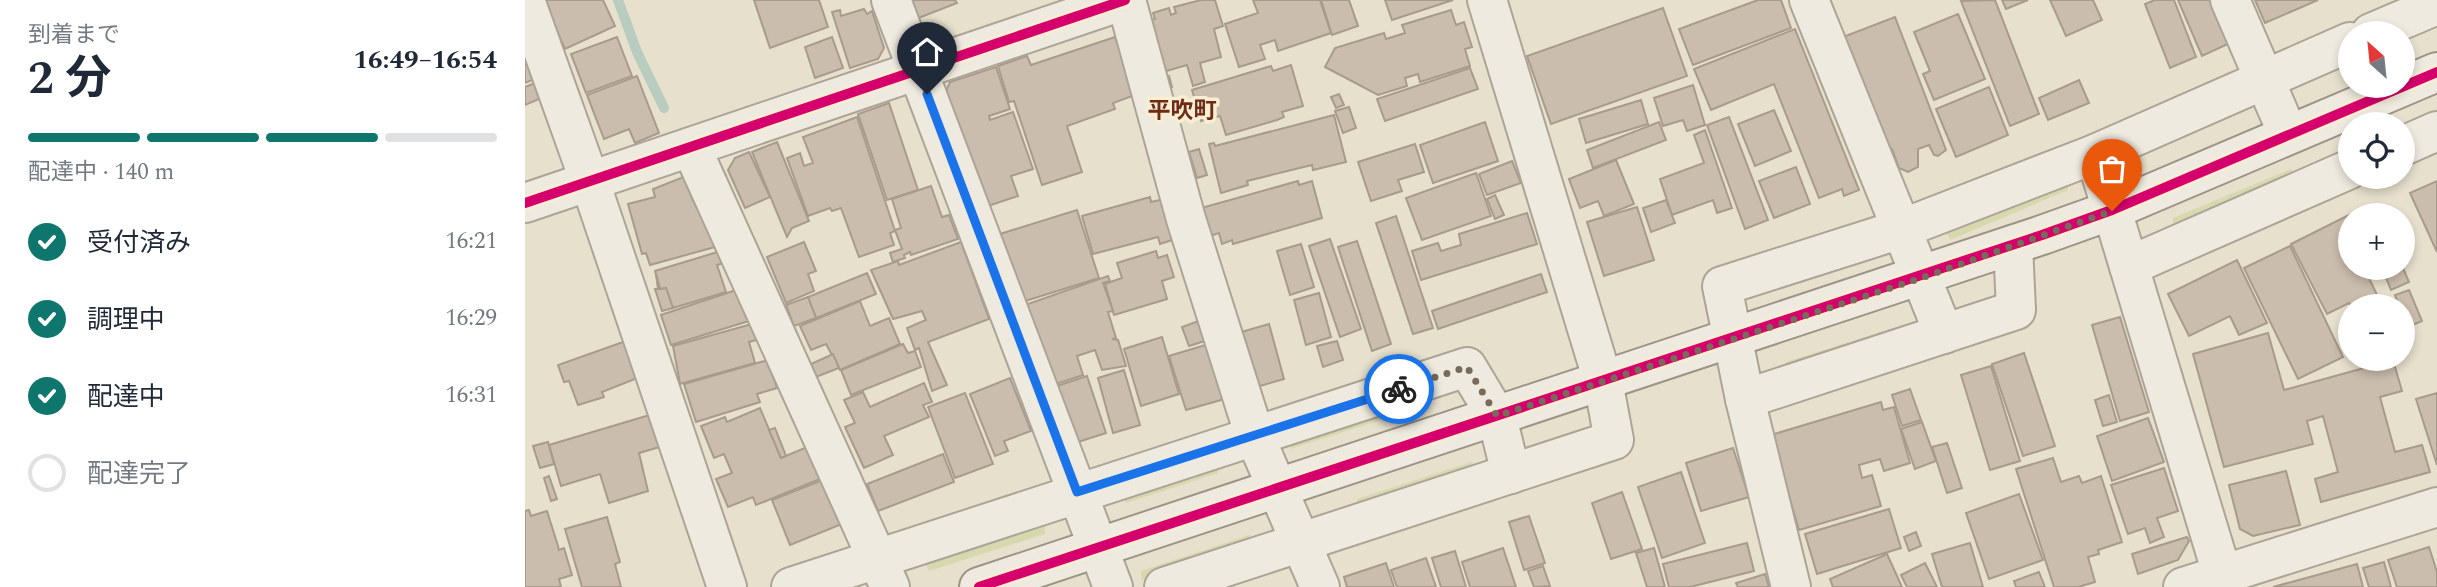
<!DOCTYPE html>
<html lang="ja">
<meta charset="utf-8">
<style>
body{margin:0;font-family:Spectral,"Noto Sans JP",serif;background:#f2f2f3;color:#1f2937;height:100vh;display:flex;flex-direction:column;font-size:26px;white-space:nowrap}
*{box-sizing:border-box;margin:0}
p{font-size:23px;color:#747a83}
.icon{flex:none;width:38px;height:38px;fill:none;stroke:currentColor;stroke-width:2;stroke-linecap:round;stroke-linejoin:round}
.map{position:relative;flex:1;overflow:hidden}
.sheet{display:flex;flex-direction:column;background:#fff;width:525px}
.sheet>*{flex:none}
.needle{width:46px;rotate:333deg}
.controls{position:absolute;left:1813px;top:21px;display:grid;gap:14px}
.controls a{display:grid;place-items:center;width:77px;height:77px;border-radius:50%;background:#fff;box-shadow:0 4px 10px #0003;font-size:35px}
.pin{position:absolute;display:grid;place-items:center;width:60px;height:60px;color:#fff;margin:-72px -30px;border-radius:50% 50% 50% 0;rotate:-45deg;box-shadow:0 0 7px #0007}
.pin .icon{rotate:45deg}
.courier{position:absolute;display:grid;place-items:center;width:70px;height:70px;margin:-35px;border:5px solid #1a73e8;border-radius:50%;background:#fff;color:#222;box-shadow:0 2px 9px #0007}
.headline em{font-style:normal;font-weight:700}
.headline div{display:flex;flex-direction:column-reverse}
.headline{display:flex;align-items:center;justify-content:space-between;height:119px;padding:0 28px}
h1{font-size:46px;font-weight:700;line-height:52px}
.bar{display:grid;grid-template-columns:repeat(4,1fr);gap:10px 7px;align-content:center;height:84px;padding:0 28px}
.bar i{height:9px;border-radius:5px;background:#e0e1e3}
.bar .current{background:#0f766e}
.bar p{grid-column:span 4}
ol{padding:0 28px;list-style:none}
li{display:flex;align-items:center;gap:21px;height:77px}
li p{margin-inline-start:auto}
li .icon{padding:7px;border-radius:50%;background:#0f766e;color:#fff;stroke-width:4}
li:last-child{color:#747a83}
li i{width:38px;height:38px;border:4px solid #e0e1e3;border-radius:50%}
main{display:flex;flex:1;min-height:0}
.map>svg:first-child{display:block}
.green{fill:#d6d8ae}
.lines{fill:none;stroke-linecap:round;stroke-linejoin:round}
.stream{stroke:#b9ccc0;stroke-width:10}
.building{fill:#cbbdad;stroke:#a89b8c;stroke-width:2}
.street-casing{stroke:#aca496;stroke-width:42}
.secondary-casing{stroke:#9c9486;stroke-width:42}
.street{stroke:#efeadf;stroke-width:38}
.secondary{stroke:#efeadf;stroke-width:38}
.cycleway-casing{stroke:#f9eed2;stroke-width:15}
.cycleway{stroke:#d6006c;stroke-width:10}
.done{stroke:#786b5b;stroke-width:7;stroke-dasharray:0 12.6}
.route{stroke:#1a73e8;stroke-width:9}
.labels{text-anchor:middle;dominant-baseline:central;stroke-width:7;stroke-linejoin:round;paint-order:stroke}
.neighbourhood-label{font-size:23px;font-weight:bold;fill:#6d2b18;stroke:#f9eed2}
</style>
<main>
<section class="sheet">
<div class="headline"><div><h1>2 分</h1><p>到着まで</p></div><em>16:49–16:54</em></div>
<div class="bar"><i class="current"></i><i class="current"></i><i class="current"></i><i></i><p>配達中 · 140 m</p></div>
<ol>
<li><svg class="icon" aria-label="check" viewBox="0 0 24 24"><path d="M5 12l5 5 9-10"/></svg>受付済み<p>16:21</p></li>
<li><svg class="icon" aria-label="check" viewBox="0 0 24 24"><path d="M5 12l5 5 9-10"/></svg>調理中<p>16:29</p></li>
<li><svg class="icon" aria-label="check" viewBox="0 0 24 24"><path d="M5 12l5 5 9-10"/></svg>配達中<p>16:31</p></li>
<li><i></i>配達完了</li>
</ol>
</section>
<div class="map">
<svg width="1912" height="587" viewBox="0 0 1912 587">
<rect width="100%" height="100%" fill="#e7e0cd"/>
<g class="green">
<polygon points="1766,169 1771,177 1648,227 1648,218"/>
<polygon points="1543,180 1543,190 1425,240 1421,231"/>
<polygon points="1397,319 1400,320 1261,371 1261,362"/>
<polygon points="858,409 860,416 858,419 766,449 762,440"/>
<polygon points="947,462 953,470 832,509 832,499"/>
<polygon points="693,464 693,473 601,503 596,495"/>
<polygon points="520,524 520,534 404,571 400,563"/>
<polygon points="724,535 729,543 727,546 617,580 616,571"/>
</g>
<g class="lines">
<polyline class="stream" points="93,0 112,52 139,108"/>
</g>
<g class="building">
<polygon points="18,0 78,0 90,26 40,49"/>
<polygon points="229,0 294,0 303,27 245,48"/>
<polygon points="385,0 430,0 432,3 391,19"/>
<polygon points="676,0 690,0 698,26 689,29 696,57 675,63 680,82 668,86 662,65 638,72 639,77 644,76 647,87 638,90 621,21 630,19 628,13 644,8 646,15 651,13 649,7"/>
<polygon points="728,0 795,0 806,33 753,51 750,40 735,45 740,59 714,67 700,24 733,13"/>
<polygon points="796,0 824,0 833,26 807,35"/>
<polygon points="860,0 928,0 867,20"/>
<polygon points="1233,0 1256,0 1266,28 1168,65 1154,29"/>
<polygon points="1470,0 1514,114 1485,126 1436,1"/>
<polygon points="1477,0 1503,0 1481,9"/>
<polygon points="1525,0 1568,0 1577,20 1541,36"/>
<polygon points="1630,0 1649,0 1671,57 1645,68 1620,4"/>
<polygon points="1653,0 1686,0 1705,43 1677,56"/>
<polygon points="1730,0 1793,0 1740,23"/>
<polygon points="1138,8 1162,76 1026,124 1002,56"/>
<polygon points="339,9 342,14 347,11 359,48 353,59 325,68 307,12 315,10 316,16"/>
<polygon points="926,10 931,25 939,22 947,47 940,49 945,66 895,82 893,74 880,78 882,86 853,95 800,67 810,48 859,33 861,39 880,33 877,25"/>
<polygon points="1433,14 1460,79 1409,100 1398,74 1405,71 1389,32"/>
<polygon points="1370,17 1421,150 1413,156 1409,155 1404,145 1393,149 1393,167 1383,172 1374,168 1367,149 1362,149 1318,37"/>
<polygon points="1270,29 1334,190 1319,196 1317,189 1294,198 1249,84 1186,110 1169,69"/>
<polygon points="92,37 107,76 61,93 46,54"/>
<polygon points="307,37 318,68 290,78 280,47"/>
<polygon points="590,37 610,95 588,103 590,109 542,126 557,172 517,185 489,101 484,102 473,66 502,56 506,65"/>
<polygon points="0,50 12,78 0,83"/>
<polygon points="766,65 778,106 757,112 759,117 752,120 701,135 695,116 676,121 667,90 746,66 748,71"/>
<polygon points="471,67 485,109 464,116 465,120 488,112 508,169 486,176 493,196 460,207 421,91 425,82"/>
<polygon points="945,68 953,89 860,121 852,99"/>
<polygon points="112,76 134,133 110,143 104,129 79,139 62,95"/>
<polygon points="1554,80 1564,103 1523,120 1514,98"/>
<polygon points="15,81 21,96 0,105 0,87"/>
<polygon points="1168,85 1180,125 1162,131 1158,120 1138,126 1129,98"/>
<polygon points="1464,87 1483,135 1431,157 1411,109"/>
<polygon points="814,94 819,105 811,108 806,97"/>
<polygon points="1116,100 1123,124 1061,143 1054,119"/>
<polygon points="364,103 393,190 362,200 333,114"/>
<polygon points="824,107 831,128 818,133 810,111"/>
<polygon points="1249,110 1266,151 1230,166 1213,124"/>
<polygon points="809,115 821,162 788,170 787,165 722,181 723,185 696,193 684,144 689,143 690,146"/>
<polygon points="332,117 370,231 365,233 369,245 334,257 316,208 307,211 305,208 283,216 262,158 275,153 279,166 288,163 278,137"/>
<polygon points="1204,117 1243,220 1220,229 1182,125"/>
<polygon points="960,122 973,161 908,183 895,145"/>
<polygon points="1134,122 1141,140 1068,168 1062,150"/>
<polygon points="1180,130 1207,208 1192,213 1188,200 1147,215 1135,179 1179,163 1169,135"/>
<polygon points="252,142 284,221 267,228 262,237 227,152"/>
<polygon points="890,144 899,172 873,180 877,191 846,201 833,162"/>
<polygon points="674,149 682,175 672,178 664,152"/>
<polygon points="224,152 245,197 220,208 203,170 210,158"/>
<polygon points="1091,160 1109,204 1079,216 1073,201 1055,208 1044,179"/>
<polygon points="987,161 996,183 962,195 954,174"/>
<polygon points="1271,167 1285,204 1249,218 1234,181"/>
<polygon points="951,173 966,216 897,240 881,198"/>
<polygon points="161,176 168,201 175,199 197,245 125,265 121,253 117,254 103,204 130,197 128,189"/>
<polygon points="773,181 774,185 787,181 797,218 708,244 707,240 697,244 694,233 682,237 673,209"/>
<polygon points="1912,181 1912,252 1885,193"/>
<polygon points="406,186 417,217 424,215 433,239 386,255 385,252 379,255 380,258 368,262 365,253 377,249 370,230 376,228 367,199"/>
<polygon points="970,195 979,215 970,219 962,199"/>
<polygon points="625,197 626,202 639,199 650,239 635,244 633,237 568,254 557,216"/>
<polygon points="1141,200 1150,223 1126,232 1118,208"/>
<polygon points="1851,204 1856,215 1835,215 1833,212"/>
<polygon points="1112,207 1129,260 1079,276 1062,222"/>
<polygon points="552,210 574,278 497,302 475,234"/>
<polygon points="1002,213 1012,244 896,280 887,251 913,243 916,251 936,245 934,234"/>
<polygon points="1828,213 1825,215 1825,268 1839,268 1857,305 1826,306 1824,303 1802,314 1766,244"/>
<polygon points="871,216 908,328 888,334 851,223"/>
<polygon points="805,239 836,329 815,337 784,246"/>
<polygon points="832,241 866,344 847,351 813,247"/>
<polygon points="279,242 291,271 283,274 289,291 261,303 242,257"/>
<polygon points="436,242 464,319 403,342 422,385 407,391 394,348 390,350 382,328 401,320 397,311 368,319 346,270 373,261 374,265"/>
<polygon points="776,244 789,287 765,295 752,251"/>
<polygon points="1765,246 1818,357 1773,379 1719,268"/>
<polygon points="199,250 203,262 192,265 201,292 148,308 141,288 135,289 130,271"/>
<polygon points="631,251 633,258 642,255 649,277 637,281 642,299 589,315 580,284 597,278 592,263"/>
<polygon points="1712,260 1742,323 1714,335 1705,316 1664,336 1643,294"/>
<polygon points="1857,268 1878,268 1884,282 1866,290"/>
<polygon points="342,273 351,294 291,318 283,297"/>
<polygon points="131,274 135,289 141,288 148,308 137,311 130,289 133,289"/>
<polygon points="1016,274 1022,292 913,329 907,311"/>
<polygon points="583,276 585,281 578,283 588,311 583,312 591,338 587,339 593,340 601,366 577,370 570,350 552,356 558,375 528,385 526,368 500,305"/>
<polygon points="217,288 227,320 146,345 136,315"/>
<polygon points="1884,290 1897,321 1883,327 1878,306 1874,306 1870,295"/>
<polygon points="794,293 806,337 781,345 769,300"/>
<polygon points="283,297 291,318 269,326 261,305"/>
<polygon points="335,301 345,326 364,318 375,344 315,370 301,344 286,350 275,326"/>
<polygon points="1595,317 1624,412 1595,421 1567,325"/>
<polygon points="679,319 686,339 664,346 657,327"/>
<polygon points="234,322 238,338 224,342 230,363 155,384 148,346"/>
<polygon points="744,324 759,379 728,388 713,333"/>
<polygon points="1743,333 1759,390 1868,360 1877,391 1855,397 1870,452 1897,445 1905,472 1796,502 1790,479 1813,472 1798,416 1782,421 1788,444 1699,467 1668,354"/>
<polygon points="637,337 654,394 616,406 599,349"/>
<polygon points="812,341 818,360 798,367 792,346"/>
<polygon points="98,342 115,377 77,392 79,397 53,405 44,381 39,382 33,365"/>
<polygon points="687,343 703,398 661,410 644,356"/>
<polygon points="378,344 383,353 390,351 396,367 326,395 316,370"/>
<polygon points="1499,353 1530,446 1498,456 1467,364"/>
<polygon points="308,354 314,368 291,377 286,364"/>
<polygon points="243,360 252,388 232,394 235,402 171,422 159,384"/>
<polygon points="1466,366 1495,461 1465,470 1436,375"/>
<polygon points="599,370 615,425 588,433 573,378"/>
<polygon points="562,376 581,433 550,443 532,386"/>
<polygon points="485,378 506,431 479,441 483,451 470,456 445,394"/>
<polygon points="399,383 407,402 398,405 404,417 359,436 368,455 339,468 320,427 330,423 319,400 338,392 345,407"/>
<polygon points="1385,389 1396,420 1377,426 1367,395"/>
<polygon points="440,393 468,464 430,478 403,407"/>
<polygon points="1912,393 1912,465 1891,399"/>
<polygon points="1584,395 1592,422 1578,426 1570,400"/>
<polygon points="1356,402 1358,410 1369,407 1385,463 1359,471 1355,459 1334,465 1337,478 1347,475 1356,506 1274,530 1246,435"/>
<polygon points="235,408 256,458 287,445 300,477 231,505 228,497 203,507 191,479 207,473 199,454 189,458 176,426 200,417 202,422"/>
<polygon points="128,414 138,446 114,453 123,491 84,503 75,474 36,486 24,445"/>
<polygon points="1623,418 1639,462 1587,481 1572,436"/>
<polygon points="1397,422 1411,461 1390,469 1376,429"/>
<polygon points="250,428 261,456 256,458 244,430"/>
<polygon points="23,442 29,464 15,468 8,446"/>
<polygon points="1422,443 1437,488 1422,493 1407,447"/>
<polygon points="1208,448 1224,497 1176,511 1161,463"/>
<polygon points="418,454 429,482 353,511 342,484"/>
<polygon points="1528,458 1536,482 1554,476 1557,483 1576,476 1597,542 1573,550 1574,554 1563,557 1570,582 1553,587 1529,587 1491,469"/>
<polygon points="1639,468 1653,511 1632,518 1639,537 1625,543 1620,528 1603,534 1586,485"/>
<polygon points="1761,471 1775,525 1728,536 1715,529 1704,485"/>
<polygon points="1156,472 1180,543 1137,558 1113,487"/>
<polygon points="24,476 32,499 26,501 19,478"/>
<polygon points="300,479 317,524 265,545 247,500"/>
<polygon points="1097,492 1117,549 1086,559 1067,503"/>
<polygon points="1494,494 1518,560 1464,579 1441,513"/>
<polygon points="1364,509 1376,548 1292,574 1280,534"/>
<polygon points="4,510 6,516 22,511 33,546 34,550 39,548 47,575 34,579 36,587 0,587 0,511"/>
<polygon points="1004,516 1020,563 999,570 984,522"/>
<polygon points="82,517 95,562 90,564 96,587 57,587 40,529"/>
<polygon points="1391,532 1396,546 1384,551 1379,537"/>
<polygon points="1662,537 1664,541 1653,560 1613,574 1607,554"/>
<polygon points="1222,543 1229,571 1165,587 1144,587 1138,564"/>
<polygon points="1445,543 1458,587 1417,587 1407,554"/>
<polygon points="1904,547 1912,572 1912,587 1872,587 1863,560"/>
<polygon points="978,548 991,587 945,587 937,562"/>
<polygon points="1129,548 1140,587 1122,587 1111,553"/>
<polygon points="930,551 941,587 916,587 907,558"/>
<polygon points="1362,554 1377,587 1308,587 1305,579"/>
<polygon points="901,558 911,587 872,587 866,570"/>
<polygon points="1859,562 1866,587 1844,587 1838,568"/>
<polygon points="861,563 869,587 822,587 819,577"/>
<polygon points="1400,563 1412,587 1382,587 1376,575"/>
<polygon points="1832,564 1838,587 1748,587"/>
<polygon points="1018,566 1025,586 1009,587 1003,571"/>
<polygon points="1514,572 1520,587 1491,587 1489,581"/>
<polygon points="1240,574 1244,587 1213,587 1211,583"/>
</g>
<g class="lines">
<defs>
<g id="street">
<polyline points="0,0 65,182 202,587"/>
<polyline points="366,0 588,587"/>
<polyline points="601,0 661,219 730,437 795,587"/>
<polyline points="1284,0 1419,334"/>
<polyline points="1705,0 1763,134"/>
<polyline points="1846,33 1912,5"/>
<polyline points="1878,146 1912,131"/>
<polyline points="166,147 365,587"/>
<polyline points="1570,154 1701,587"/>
<polyline points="0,203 600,0"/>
<polyline points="1604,266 1825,169"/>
<polyline points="1220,399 1491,310 1488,245"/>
<polyline points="266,587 942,367 972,417 986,474"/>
<polyline points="639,587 1089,440 1078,381 962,0"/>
<polyline points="1266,587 1220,399 1197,286 1376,229 1570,154 1825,42"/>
<polyline points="1658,587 1912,507"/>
</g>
<polyline id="secondary" points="454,587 1517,235 1587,210 1912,72"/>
</defs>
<use href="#street" class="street-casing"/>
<use href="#secondary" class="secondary-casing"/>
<use href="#street" class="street"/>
<use href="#secondary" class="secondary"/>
<defs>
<g id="cycleway">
<polyline points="0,203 600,0"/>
<polyline points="454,587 1517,235 1587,210 1912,72"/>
</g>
</defs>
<use href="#cycleway" class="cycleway-casing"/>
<use href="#cycleway" class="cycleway"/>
</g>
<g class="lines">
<polyline class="done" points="874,389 942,367 972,416 1396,278 1587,211"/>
<polyline class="route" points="402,94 552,492 874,389"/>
</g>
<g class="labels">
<g class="neighbourhood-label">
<text x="657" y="111">平吹町</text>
</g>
</g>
</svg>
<div class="controls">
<a><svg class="needle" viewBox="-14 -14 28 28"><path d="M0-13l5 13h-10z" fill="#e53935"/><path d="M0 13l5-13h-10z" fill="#747a83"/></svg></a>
<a><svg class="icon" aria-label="locate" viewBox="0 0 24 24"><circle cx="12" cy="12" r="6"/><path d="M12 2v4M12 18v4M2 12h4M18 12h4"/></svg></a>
<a>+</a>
<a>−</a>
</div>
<div class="pin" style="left:1587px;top:211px;background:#ea580c"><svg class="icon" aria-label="bag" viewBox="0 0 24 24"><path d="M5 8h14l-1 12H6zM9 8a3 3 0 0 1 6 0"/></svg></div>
<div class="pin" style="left:402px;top:94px;background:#1f2937"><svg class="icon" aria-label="home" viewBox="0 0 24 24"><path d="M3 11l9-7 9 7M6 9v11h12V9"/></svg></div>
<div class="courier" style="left:874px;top:389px"><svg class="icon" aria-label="bike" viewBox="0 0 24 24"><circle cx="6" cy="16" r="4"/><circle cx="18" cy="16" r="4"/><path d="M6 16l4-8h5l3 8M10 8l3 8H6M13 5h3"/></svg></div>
</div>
</main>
